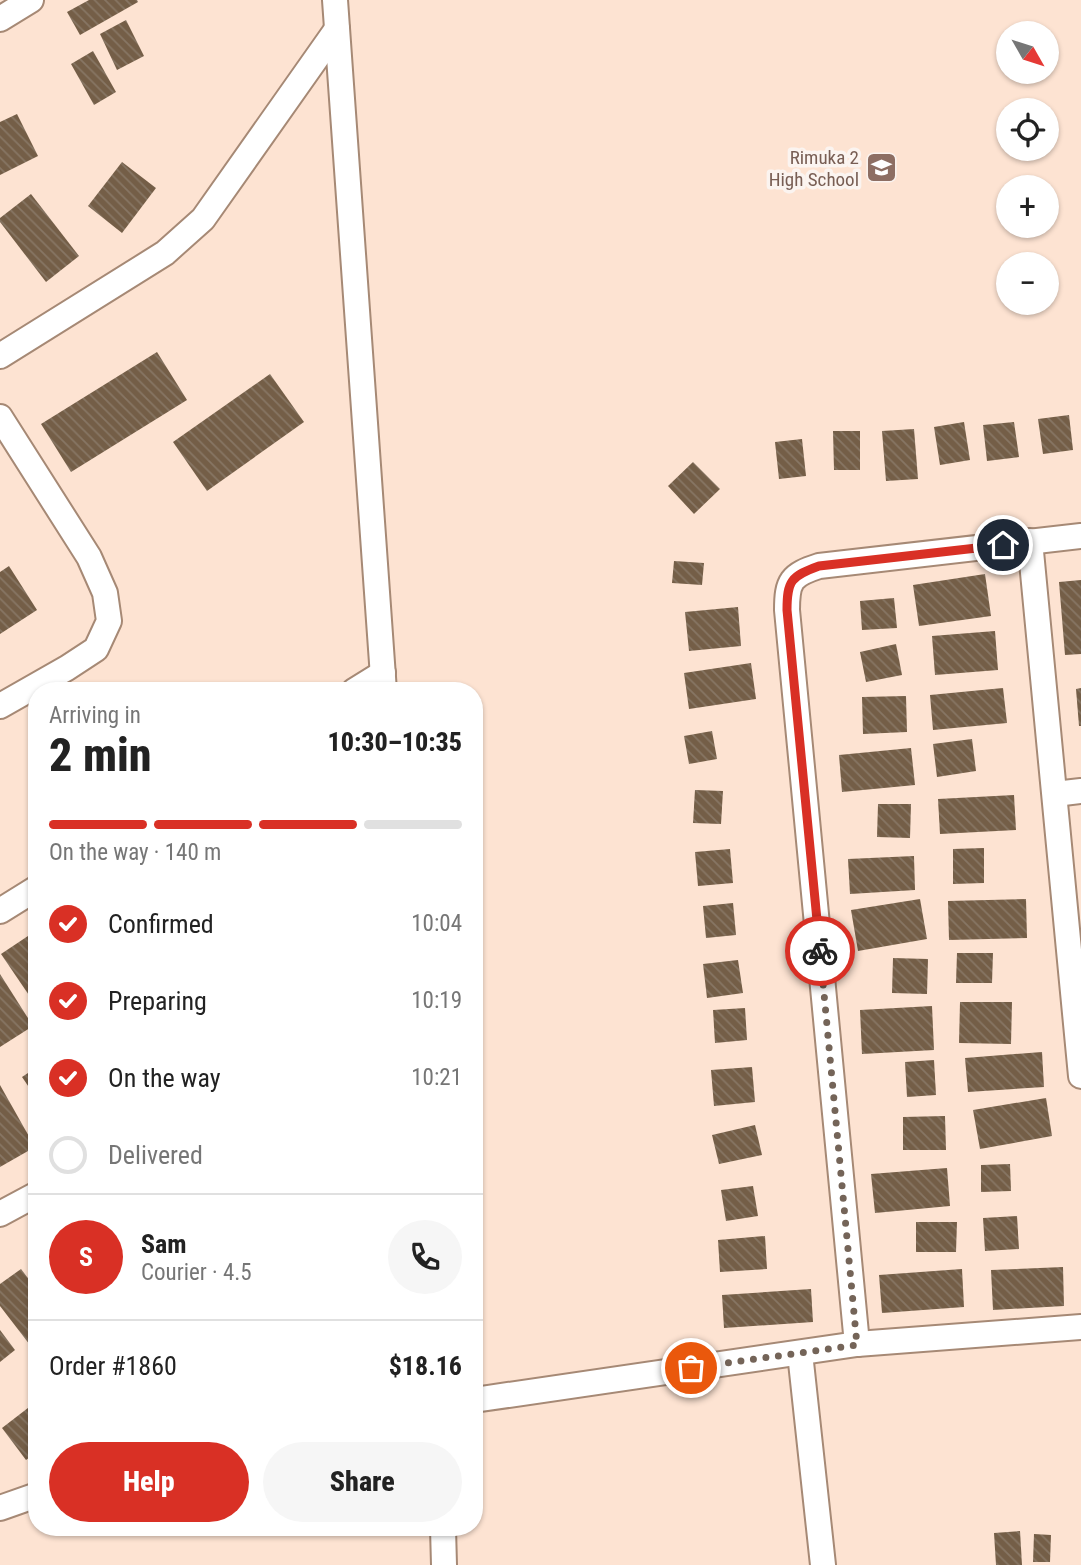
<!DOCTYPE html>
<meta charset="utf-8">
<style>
body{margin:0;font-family:"Roboto Condensed",sans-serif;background:#f6f6f6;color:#222;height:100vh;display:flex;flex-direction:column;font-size:26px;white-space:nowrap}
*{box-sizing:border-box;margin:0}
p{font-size:23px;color:#767676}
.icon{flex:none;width:38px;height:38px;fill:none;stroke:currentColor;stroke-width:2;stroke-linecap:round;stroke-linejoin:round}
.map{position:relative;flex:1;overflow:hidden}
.side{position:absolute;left:28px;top:682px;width:455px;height:854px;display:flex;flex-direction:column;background:#fff;border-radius:28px;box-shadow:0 2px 5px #0004}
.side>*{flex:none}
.needle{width:46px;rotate:129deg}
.tools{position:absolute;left:996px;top:21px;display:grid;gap:14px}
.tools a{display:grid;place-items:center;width:63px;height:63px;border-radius:50%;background:#fff;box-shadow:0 2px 5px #0004;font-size:35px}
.pin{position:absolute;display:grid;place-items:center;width:60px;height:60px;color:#fff;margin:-30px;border:4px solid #fff;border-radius:50%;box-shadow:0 2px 7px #0007}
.courier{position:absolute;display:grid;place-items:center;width:70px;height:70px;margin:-35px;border:5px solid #d93025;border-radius:50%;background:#fff;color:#222;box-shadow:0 2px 9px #0007}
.summary em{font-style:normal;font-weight:800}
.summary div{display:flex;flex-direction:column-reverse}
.summary{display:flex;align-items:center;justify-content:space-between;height:119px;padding:0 21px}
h1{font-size:46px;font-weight:800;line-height:52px}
.bar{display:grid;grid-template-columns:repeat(4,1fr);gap:10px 7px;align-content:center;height:84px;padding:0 21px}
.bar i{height:9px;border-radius:5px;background:#e0e0e0}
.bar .active{background:#d93025}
.bar p{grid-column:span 4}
.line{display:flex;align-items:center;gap:18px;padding:0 21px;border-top:2px solid #e0e0e0}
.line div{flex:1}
.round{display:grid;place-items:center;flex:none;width:74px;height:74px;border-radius:37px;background:#f6f6f6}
ol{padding:0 21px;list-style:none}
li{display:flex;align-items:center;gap:21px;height:77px}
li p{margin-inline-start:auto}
li .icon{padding:7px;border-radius:50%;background:#d93025;color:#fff;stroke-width:4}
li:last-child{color:#767676}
li i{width:38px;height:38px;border:4px solid #e0e0e0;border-radius:50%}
.cta{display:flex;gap:14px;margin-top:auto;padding:14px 21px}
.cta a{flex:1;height:80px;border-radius:42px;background:#d93025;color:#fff;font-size:28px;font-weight:800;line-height:80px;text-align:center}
.cta a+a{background:#f6f6f6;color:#222}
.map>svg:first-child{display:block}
.building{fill:url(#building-back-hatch)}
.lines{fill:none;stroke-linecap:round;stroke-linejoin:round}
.minor-casing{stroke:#a68975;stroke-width:28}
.minor{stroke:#fff;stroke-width:24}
.done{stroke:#746458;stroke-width:7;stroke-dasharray:0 12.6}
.route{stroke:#d93025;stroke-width:9}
.labels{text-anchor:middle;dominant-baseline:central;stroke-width:7;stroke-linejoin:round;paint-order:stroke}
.education-label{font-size:19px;fill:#785e54;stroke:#fbf4f0;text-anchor:end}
</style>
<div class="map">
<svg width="1081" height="1565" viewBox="0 0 1081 1565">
<defs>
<pattern id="building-back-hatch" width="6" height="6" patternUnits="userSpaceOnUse" patternTransform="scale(1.75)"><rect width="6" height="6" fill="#745e47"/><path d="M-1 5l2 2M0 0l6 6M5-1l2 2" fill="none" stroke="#877664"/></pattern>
</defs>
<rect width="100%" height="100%" fill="#fde3d2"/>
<g class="building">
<polygon points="89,0 137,0 138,2 80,35 67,12"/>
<polygon points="126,20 144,56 117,70 100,34"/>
<polygon points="93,51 116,92 94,105 71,64"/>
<polygon points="17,114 38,156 0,175 0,122"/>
<polygon points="122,162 156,188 122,233 88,206"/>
<polygon points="31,194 79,256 46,282 0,222 0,218"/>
<polygon points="157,352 187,400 71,472 41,424"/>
<polygon points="270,374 304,422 207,491 173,442"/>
<polygon points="1069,415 1073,450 1043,454 1038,419"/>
<polygon points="964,422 970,460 940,465 934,427"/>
<polygon points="1014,422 1019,457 987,461 983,425"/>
<polygon points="914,429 918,479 886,481 882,431"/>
<polygon points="833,431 860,431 860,470 834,470"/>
<polygon points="802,439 806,476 779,479 775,442"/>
<polygon points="693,462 720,489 694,514 668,486"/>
<polygon points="674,561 704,563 702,585 672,583"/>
<polygon points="9,566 37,610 0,634 0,572"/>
<polygon points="985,574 991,616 919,626 913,585"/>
<polygon points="1081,580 1081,654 1065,655 1059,582"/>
<polygon points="894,598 897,628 862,630 860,601"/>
<polygon points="738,607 741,646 689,651 685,612"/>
<polygon points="995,631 998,670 935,675 932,636"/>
<polygon points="896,644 902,675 866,682 860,652"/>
<polygon points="751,663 756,699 689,709 684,673"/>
<polygon points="1003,688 1007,723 933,730 930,695"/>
<polygon points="1081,688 1081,726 1079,726 1076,689"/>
<polygon points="906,696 907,732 863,734 862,697"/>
<polygon points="712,731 717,759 689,764 684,736"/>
<polygon points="972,739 976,771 937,777 933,744"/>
<polygon points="911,748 915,785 842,792 839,755"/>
<polygon points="695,790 723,791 721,824 693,823"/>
<polygon points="1014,795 1016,830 940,834 938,799"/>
<polygon points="878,804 911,804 910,838 877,837"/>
<polygon points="984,848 984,883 953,884 953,849"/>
<polygon points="730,849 733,883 698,886 695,852"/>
<polygon points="914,856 915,890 850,894 848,859"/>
<polygon points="920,899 927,939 858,951 851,910"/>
<polygon points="1026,899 1027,938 949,940 948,901"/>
<polygon points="733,903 736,935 706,938 703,906"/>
<polygon points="37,930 37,1007 1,954"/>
<polygon points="957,953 993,953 992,983 956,983"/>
<polygon points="893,958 928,959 927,994 892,993"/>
<polygon points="738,960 743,993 707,998 703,964"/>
<polygon points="0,974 33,1026 0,1047"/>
<polygon points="960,1002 1012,1002 1011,1044 959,1043"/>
<polygon points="932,1006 934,1050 862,1054 860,1010"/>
<polygon points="745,1008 747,1040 715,1043 713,1010"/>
<polygon points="1042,1052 1044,1087 968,1092 965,1058"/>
<polygon points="934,1060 936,1095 907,1097 905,1062"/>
<polygon points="37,1067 37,1099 22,1077"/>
<polygon points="752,1067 755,1102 714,1106 711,1070"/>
<polygon points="0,1085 35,1147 0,1167"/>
<polygon points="1046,1098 1052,1136 980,1149 973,1110"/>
<polygon points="945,1116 946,1150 903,1150 903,1117"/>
<polygon points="755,1125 762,1155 719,1164 712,1135"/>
<polygon points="1010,1164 1011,1191 981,1192 981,1165"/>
<polygon points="947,1168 950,1206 875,1213 871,1174"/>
<polygon points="753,1186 758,1216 726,1221 721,1190"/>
<polygon points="1017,1216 1019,1249 985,1251 983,1218"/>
<polygon points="916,1222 957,1222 956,1252 916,1252"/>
<polygon points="765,1236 767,1269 720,1272 718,1240"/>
<polygon points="1063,1267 1064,1306 993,1310 991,1270"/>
<polygon points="21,1269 37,1290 37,1340 30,1345 0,1306 0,1284"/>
<polygon points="962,1269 964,1307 882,1313 879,1275"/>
<polygon points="811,1289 813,1322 724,1328 722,1295"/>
<polygon points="0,1330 15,1350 0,1362"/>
<polygon points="37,1401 37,1452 26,1460 2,1428"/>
<polygon points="1020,1531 1022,1565 996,1565 994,1533"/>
<polygon points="1034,1534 1051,1535 1050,1562 1033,1562"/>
</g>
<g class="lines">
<defs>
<g id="minor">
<polyline points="335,0 384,691"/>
<polyline points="0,19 31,0"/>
<polyline points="0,356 165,253 203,219 337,29"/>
<polyline points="0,417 89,557 105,593 109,621 96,649 67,668 0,706"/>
<polyline points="1030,541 1081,1076"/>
<polyline points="354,691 383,673"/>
<polyline points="1055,794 1081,791"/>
<polyline points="0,911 37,888"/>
<polyline points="0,1214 37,1194"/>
<path d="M 857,1344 L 787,610 C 787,581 791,575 819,566 L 1081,536"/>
<polyline points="800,1353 823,1565"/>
<polyline points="474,1400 857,1344 1081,1327"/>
<polyline points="0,1508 37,1495"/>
<polyline points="443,1528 444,1565"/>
</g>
</defs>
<use href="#minor" class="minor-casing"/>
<use href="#minor" class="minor"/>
</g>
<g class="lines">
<polyline class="done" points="691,1368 857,1345 820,951"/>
<path class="route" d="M 820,951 L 787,610 C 787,581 791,576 819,566 L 1003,545"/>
</g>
<defs>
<symbol id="school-square" viewBox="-11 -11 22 22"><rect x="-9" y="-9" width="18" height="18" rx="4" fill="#8d6e63" stroke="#fbf4f0"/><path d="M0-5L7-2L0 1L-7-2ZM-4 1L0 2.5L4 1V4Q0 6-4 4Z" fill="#fff"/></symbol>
</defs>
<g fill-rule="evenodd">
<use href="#school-square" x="864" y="150" width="35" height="35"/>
</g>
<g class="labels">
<g class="education-label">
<text x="859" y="157">Rimuka 2<tspan x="859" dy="22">High School</tspan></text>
</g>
</g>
</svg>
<div class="tools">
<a><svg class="needle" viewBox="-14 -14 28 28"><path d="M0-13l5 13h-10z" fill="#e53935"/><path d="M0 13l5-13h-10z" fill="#767676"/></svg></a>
<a><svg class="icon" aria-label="locate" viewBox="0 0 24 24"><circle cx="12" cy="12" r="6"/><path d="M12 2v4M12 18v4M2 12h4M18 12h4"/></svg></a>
<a>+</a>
<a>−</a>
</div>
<div class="pin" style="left:691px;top:1368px;background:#ea580c"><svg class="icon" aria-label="bag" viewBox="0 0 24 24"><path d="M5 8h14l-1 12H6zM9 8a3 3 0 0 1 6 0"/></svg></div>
<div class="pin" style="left:1003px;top:545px;background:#1f2937"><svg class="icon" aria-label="home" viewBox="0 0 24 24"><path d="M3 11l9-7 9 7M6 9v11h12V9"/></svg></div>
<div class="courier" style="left:820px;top:951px"><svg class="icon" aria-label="bike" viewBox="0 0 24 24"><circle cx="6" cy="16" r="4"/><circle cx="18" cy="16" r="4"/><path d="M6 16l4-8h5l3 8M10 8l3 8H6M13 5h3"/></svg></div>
<section class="side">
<div class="summary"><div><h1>2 min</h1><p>Arriving in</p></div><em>10:30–10:35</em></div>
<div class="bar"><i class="active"></i><i class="active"></i><i class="active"></i><i></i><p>On the way · 140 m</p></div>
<ol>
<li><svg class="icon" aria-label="check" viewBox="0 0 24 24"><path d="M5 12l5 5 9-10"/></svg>Confirmed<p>10:04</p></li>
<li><svg class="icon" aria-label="check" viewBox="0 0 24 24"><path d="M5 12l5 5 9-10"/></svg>Preparing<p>10:19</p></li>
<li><svg class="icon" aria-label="check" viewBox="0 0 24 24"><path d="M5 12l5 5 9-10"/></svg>On the way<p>10:21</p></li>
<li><i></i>Delivered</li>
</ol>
<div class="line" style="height:126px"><b class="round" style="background:#d93025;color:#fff">S</b><div><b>Sam</b><p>Courier · 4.5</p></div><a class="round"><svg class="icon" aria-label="phone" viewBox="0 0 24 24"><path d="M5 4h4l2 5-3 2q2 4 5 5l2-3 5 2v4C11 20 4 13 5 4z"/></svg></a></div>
<div class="line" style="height:91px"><div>Order #1860</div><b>$18.16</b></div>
<div class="cta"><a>Help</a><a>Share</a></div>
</section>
</div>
